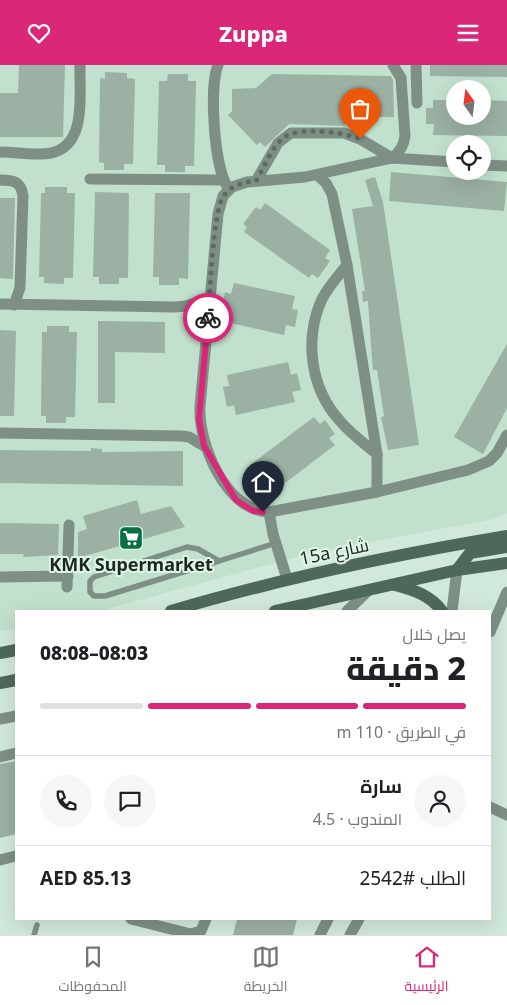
<!DOCTYPE html>
<html lang="ar">
<meta charset="utf-8">
<style>
body{margin:0;font-family:"Noto Sans",Cairo,sans-serif;background:#f6f6f6;color:#202124;direction:rtl;height:100vh;display:flex;flex-direction:column;font-size:19px;white-space:nowrap}
*{box-sizing:border-box;margin:0}
p{font-size:16px;color:#757577}
.icon{flex:none;width:28px;height:28px;fill:none;stroke:currentColor;stroke-width:2;stroke-linecap:round;stroke-linejoin:round}
.map{position:relative;flex:1;overflow:hidden;direction:ltr}
.side{position:absolute;left:15px;top:545px;width:476px;height:310px;display:flex;flex-direction:column;background:#fff;border-radius:0px;box-shadow:0 5px 20px #0002;direction:rtl}
.side>*{flex:none}
.needle{width:32px;rotate:346deg}
.controls{position:absolute;left:446px;top:15px;display:grid;gap:10px}
.controls a{display:grid;place-items:center;width:45px;height:45px;border-radius:50%;background:#fff;box-shadow:0 5px 20px #0002;font-size:25px}
.pin{position:absolute;display:grid;place-items:center;width:42px;height:42px;color:#fff;margin:-51px -21px;border-radius:50% 50% 50% 0;rotate:-45deg;box-shadow:0 0 5px #0007}
.pin .icon{rotate:45deg}
.courier{position:absolute;display:grid;place-items:center;width:50px;height:50px;margin:-25px;border:4px solid #db2777;border-radius:50%;background:#fff;color:#222;box-shadow:0 1px 6px #0007}
.headline em{font-style:normal;font-weight:800}
.headline div{display:flex;flex-direction:column-reverse}
.headline{display:flex;align-items:center;justify-content:space-between;height:85px;padding:0 25px}
h1{font-size:32px;font-weight:800;line-height:38px}
.bar{display:grid;grid-template-columns:repeat(4,1fr);gap:8px 5px;align-content:center;height:60px;padding:0 25px}
.bar i{height:6px;border-radius:4px;background:#e0e0e0}
.bar .selected{background:#db2777}
.bar p{grid-column:span 4}
.line{display:flex;align-items:center;gap:12px;padding:0 25px;border-top:1px solid #e0e0e0}
.line div{flex:1}
.round{display:grid;place-items:center;flex:none;width:52px;height:52px;border-radius:26px;background:#f6f6f6}
header{display:flex;justify-content:space-between;align-items:center;height:65px;padding:0 25px;background:#db2777;color:#fff;font-size:22px;font-weight:800}
.tabs{display:flex;justify-content:space-around;align-items:center;height:70px;border-top:1px solid #e0e0e0;background:#fff;font-size:14px;color:#757577}
.tabs a{display:grid;justify-items:center;gap:2px}
.tabs .selected{color:#db2777}
.map>svg:first-child{display:block}
.built{fill:#c1e0cd;fill-rule:evenodd}
.building{fill:#9bb1a3}
.lines{fill:none;stroke-linecap:round;stroke-linejoin:round}
.service{stroke:#7e9085;stroke-width:5.5}
.minor{stroke:#7e9085;stroke-width:11}
.secondary{stroke:#4e6959;stroke-width:12}
.done{stroke:#5d6b62;stroke-width:5;stroke-dasharray:0 9}
.route{stroke:#db2777;stroke-width:6}
.labels{text-anchor:middle;dominant-baseline:central;stroke-width:4;stroke-linejoin:round;paint-order:stroke}
.street-label{font-size:18px;fill:#1f2722;stroke:#def6e7}
.poi-label{font-size:18px;font-weight:bold;fill:#1f2722;stroke:#def6e7}
</style>
<header><svg class="icon" aria-label="menu" viewBox="0 0 24 24"><path d="M4 6h16M4 12h16M4 18h16"/></svg>Zuppa<svg class="icon" aria-label="heart" viewBox="0 0 24 24"><path d="M12 20l-8-8c-3-5 5-10 8-4 3-6 11-1 8 4z"/></svg></header>
<div class="map">
<svg width="507" height="870" viewBox="0 0 507 870">
<rect width="100%" height="100%" fill="#d1e9da"/>
<path class="built" d="M 0,0 L 507,0 L 507,448 L 494,454 L 311,488 L 100,546 L 16,546 L 16,564 L 0,566 ZM 455,24 L 482,24 L 482,51 L 455,51 ZM 455,79 L 482,79 L 482,106 L 455,106 Z"/>
<g class="building">
<polygon points="19,0 65,0 63,72 0,72 0,28 18,28"/>
<polygon points="430,0 507,0 507,12 430,11"/>
<polygon points="105,7 127,8 127,13 135,14 133,99 124,99 124,105 104,105 104,98 99,97 100,13 105,14"/>
<polygon points="168,9 188,9 188,16 196,16 194,101 185,101 185,107 165,107 165,100 157,100 159,16 167,16"/>
<polygon points="272,9 391,11 393,15 394,52 345,52 345,61 289,59 265,82 260,77 257,80 228,50 232,46 232,24 256,23"/>
<polygon points="433,35 455,35 455,51 482,51 482,35 507,36 507,71 433,70 434,59 426,59 426,43 433,43"/>
<polygon points="391,107 507,117 504,146 389,136"/>
<polygon points="375,112 383,137 419,380 388,385 381,352 384,351 377,305 373,305 372,295 368,236 363,237 362,226 365,226 352,144 373,141 365,115"/>
<polygon points="45,122 67,122 67,128 75,128 73,213 64,213 64,219 44,218 44,212 39,212 41,128 45,128"/>
<polygon points="95,127 129,128 128,213 119,213 119,219 99,219 99,212 93,212"/>
<polygon points="155,128 190,128 188,214 179,213 179,220 159,220 159,212 153,212"/>
<polygon points="0,133 15,133 13,214 0,213"/>
<polygon points="265,138 330,185 325,193 330,196 318,213 312,209 309,213 244,167 247,162 243,159 256,142 260,145"/>
<polygon points="234,218 295,231 292,244 298,245 295,262 286,260 284,270 226,257 228,248 221,247 225,227 231,229"/>
<polygon points="98,256 165,257 165,288 115,287 115,338 98,338"/>
<polygon points="47,261 69,261 69,267 77,267 75,352 66,352 66,358 46,358 46,351 41,351 42,267 47,267"/>
<polygon points="0,265 16,266 14,351 0,351"/>
<polygon points="507,279 507,343 483,389 454,372"/>
<polygon points="288,297 291,310 297,308 301,325 292,327 295,337 236,350 234,340 227,342 223,322 229,321 227,310"/>
<polygon points="314,352 320,359 325,355 335,369 329,373 335,380 272,428 268,422 262,426 250,410 254,406 250,400"/>
<polygon points="91,383 102,384 102,387 183,386 183,421 0,418 0,385 91,386"/>
<polygon points="137,435 141,449 171,441 185,462 78,493 78,467 87,464 83,451"/>
<polygon points="0,458 59,459 58,490 23,492 24,489 0,489"/>
<polygon points="16,696 16,769 0,773 0,699"/>
<polygon points="237,854 297,854 293,870 233,870"/>
</g>
<g class="lines">
<g class="service">
<polygon points="187,482 198,484 219,496 105,531 94,531 90,527 90,516 94,512"/>
<polyline points="219,496 276,478"/>
<polyline points="34,870 37,860"/>
</g>
<g class="minor">
<path d="M 218,0 C 209,22 214,100 227,121"/>
<polyline points="416,0 417,38"/>
<path d="M 0,87 C 16,87 35,91 51,88 C 88,80 79,28 80,0"/>
<path d="M 455,97 L 392,93 L 305,112 L 247,117 L 232,122 L 223,131 L 218,149 L 200,341 C 198,379 226,446 269,447 L 377,427 L 468,405 L 489,396 L 497,388 L 507,370"/>
<polyline points="482,100 507,101"/>
<polyline points="317,110 326,118 332,129 347,200 377,389 377,427"/>
<polyline points="90,114 224,115"/>
<path d="M 0,115 C 13,115 21,116 23,131 L 20,223 L 14,240"/>
<path d="M 256,116 L 278,78 L 291,68 L 344,68 L 360,74 L 392,93 C 400,87 404,81 405,71 L 401,13 L 393,0"/>
<path d="M 347,200 C 338,211 328,222 322,234 C 304,274 310,323 340,356 C 351,369 365,379 377,389"/>
<polyline points="0,239 175,242 186,241 210,233"/>
<polyline points="0,368 181,371 189,372 204,381"/>
<polyline points="269,447 273,469 287,514"/>
<polyline points="0,512 68,511"/>
<polyline points="67,522 69,460"/>
<polyline points="347,546 369,525"/>
<polyline points="452,546 457,505"/>
<polyline points="490,567 507,527"/>
<polyline points="0,654 16,651"/>
<polyline points="0,692 16,688"/>
<polyline points="490,742 507,750"/>
<polyline points="0,795 16,791"/>
<polyline points="131,854 191,869 201,866 206,854"/>
<polyline points="320,870 328,854"/>
<polyline points="350,870 359,854"/>
</g>
<g class="secondary">
<polyline points="457,505 470,488 507,482"/>
<path d="M 395,520 C 414,525 430,530 442,546"/>
<path d="M 171,546 C 282,513 393,490 507,471"/>
<polyline points="275,546 457,505 507,498"/>
<polyline points="0,588 16,585"/>
<polyline points="0,618 16,615"/>
</g>
</g>
<g class="lines">
<path class="done" d="M 208,253 C 210,230 213,147 223,132 C 230,120 243,117 256,116 C 264,103 271,83 283,73 C 297,61 345,67 360,74"/>
<polyline class="route" points="208,253 199,354 204,381 236,435 253,446 263,447"/>
</g>
<defs>
<symbol id="supermarket-square" viewBox="-11 -11 22 22"><rect x="-9" y="-9" width="18" height="18" rx="4" fill="#086e44" stroke="#def6e7"/><path d="M-6-5.5h2.5l.6 2H6L4.5 2H-2.5L-4.4-4H-6ZM-1.5 3.2a1.3 1.3 0 1 0 .1 0ZM3 3.2a1.3 1.3 0 1 0 .1 0Z" fill="#fff"/></symbol>
</defs>
<g fill-rule="evenodd">
<use href="#supermarket-square" x="117" y="459" width="28" height="28"/>
</g>
<g class="labels">
<g class="street-label">
<text transform="translate(334 486) rotate(-12)">15a شارع</text>
</g>
<g class="poi-label">
<text x="131" y="499">KMK Supermarket</text>
</g>
</g>
</svg>
<div class="controls">
<a><svg class="needle" viewBox="-14 -14 28 28"><path d="M0-13l5 13h-10z" fill="#e53935"/><path d="M0 13l5-13h-10z" fill="#757577"/></svg></a>
<a><svg class="icon" aria-label="locate" viewBox="0 0 24 24"><circle cx="12" cy="12" r="6"/><path d="M12 2v4M12 18v4M2 12h4M18 12h4"/></svg></a>
</div>
<div class="pin" style="left:360px;top:74px;background:#ea580c"><svg class="icon" aria-label="bag" viewBox="0 0 24 24"><path d="M5 8h14l-1 12H6zM9 8a3 3 0 0 1 6 0"/></svg></div>
<div class="pin" style="left:263px;top:447px;background:#1f2937"><svg class="icon" aria-label="home" viewBox="0 0 24 24"><path d="M3 11l9-7 9 7M6 9v11h12V9"/></svg></div>
<div class="courier" style="left:208px;top:253px"><svg class="icon" aria-label="bike" viewBox="0 0 24 24"><circle cx="6" cy="16" r="4"/><circle cx="18" cy="16" r="4"/><path d="M6 16l4-8h5l3 8M10 8l3 8H6M13 5h3"/></svg></div>
<section class="side">
<div class="headline"><div><h1>2 دقيقة</h1><p>يصل خلال</p></div><em>08:03–08:08</em></div>
<div class="bar"><i class="selected"></i><i class="selected"></i><i class="selected"></i><i></i><p>في الطريق · 110 m</p></div>
<div class="line" style="height:90px"><a class="round"><svg class="icon" aria-label="person" viewBox="0 0 24 24"><circle cx="12" cy="8" r="4"/><path d="M4 21q1-7 8-7t8 7"/></svg></a><div><b>سارة</b><p>المندوب · 4.5</p></div><a class="round"><svg class="icon" aria-label="chat" viewBox="0 0 24 24"><path d="M4 5h16v11H9l-5 4z"/></svg></a><a class="round"><svg class="icon" aria-label="phone" viewBox="0 0 24 24"><path d="M5 4h4l2 5-3 2q2 4 5 5l2-3 5 2v4C11 20 4 13 5 4z"/></svg></a></div>
<div class="line" style="height:65px"><div>الطلب #2542</div><b>AED 85.13</b></div>
</section>
</div>
<nav class="tabs">
<a class="selected"><svg class="icon" aria-label="home" viewBox="0 0 24 24"><path d="M3 11l9-7 9 7M6 9v11h12V9"/></svg>الرئيسية</a>
<a><svg class="icon" aria-label="map" viewBox="0 0 24 24"><path d="M3 6l6-2 6 2 6-2v14l-6 2-6-2-6 2zM9 4v14M15 6v14"/></svg>الخريطة</a>
<a><svg class="icon" aria-label="saved" viewBox="0 0 24 24"><path d="M7 4h10v16l-5-4-5 4z"/></svg>المحفوظات</a>
</nav>
